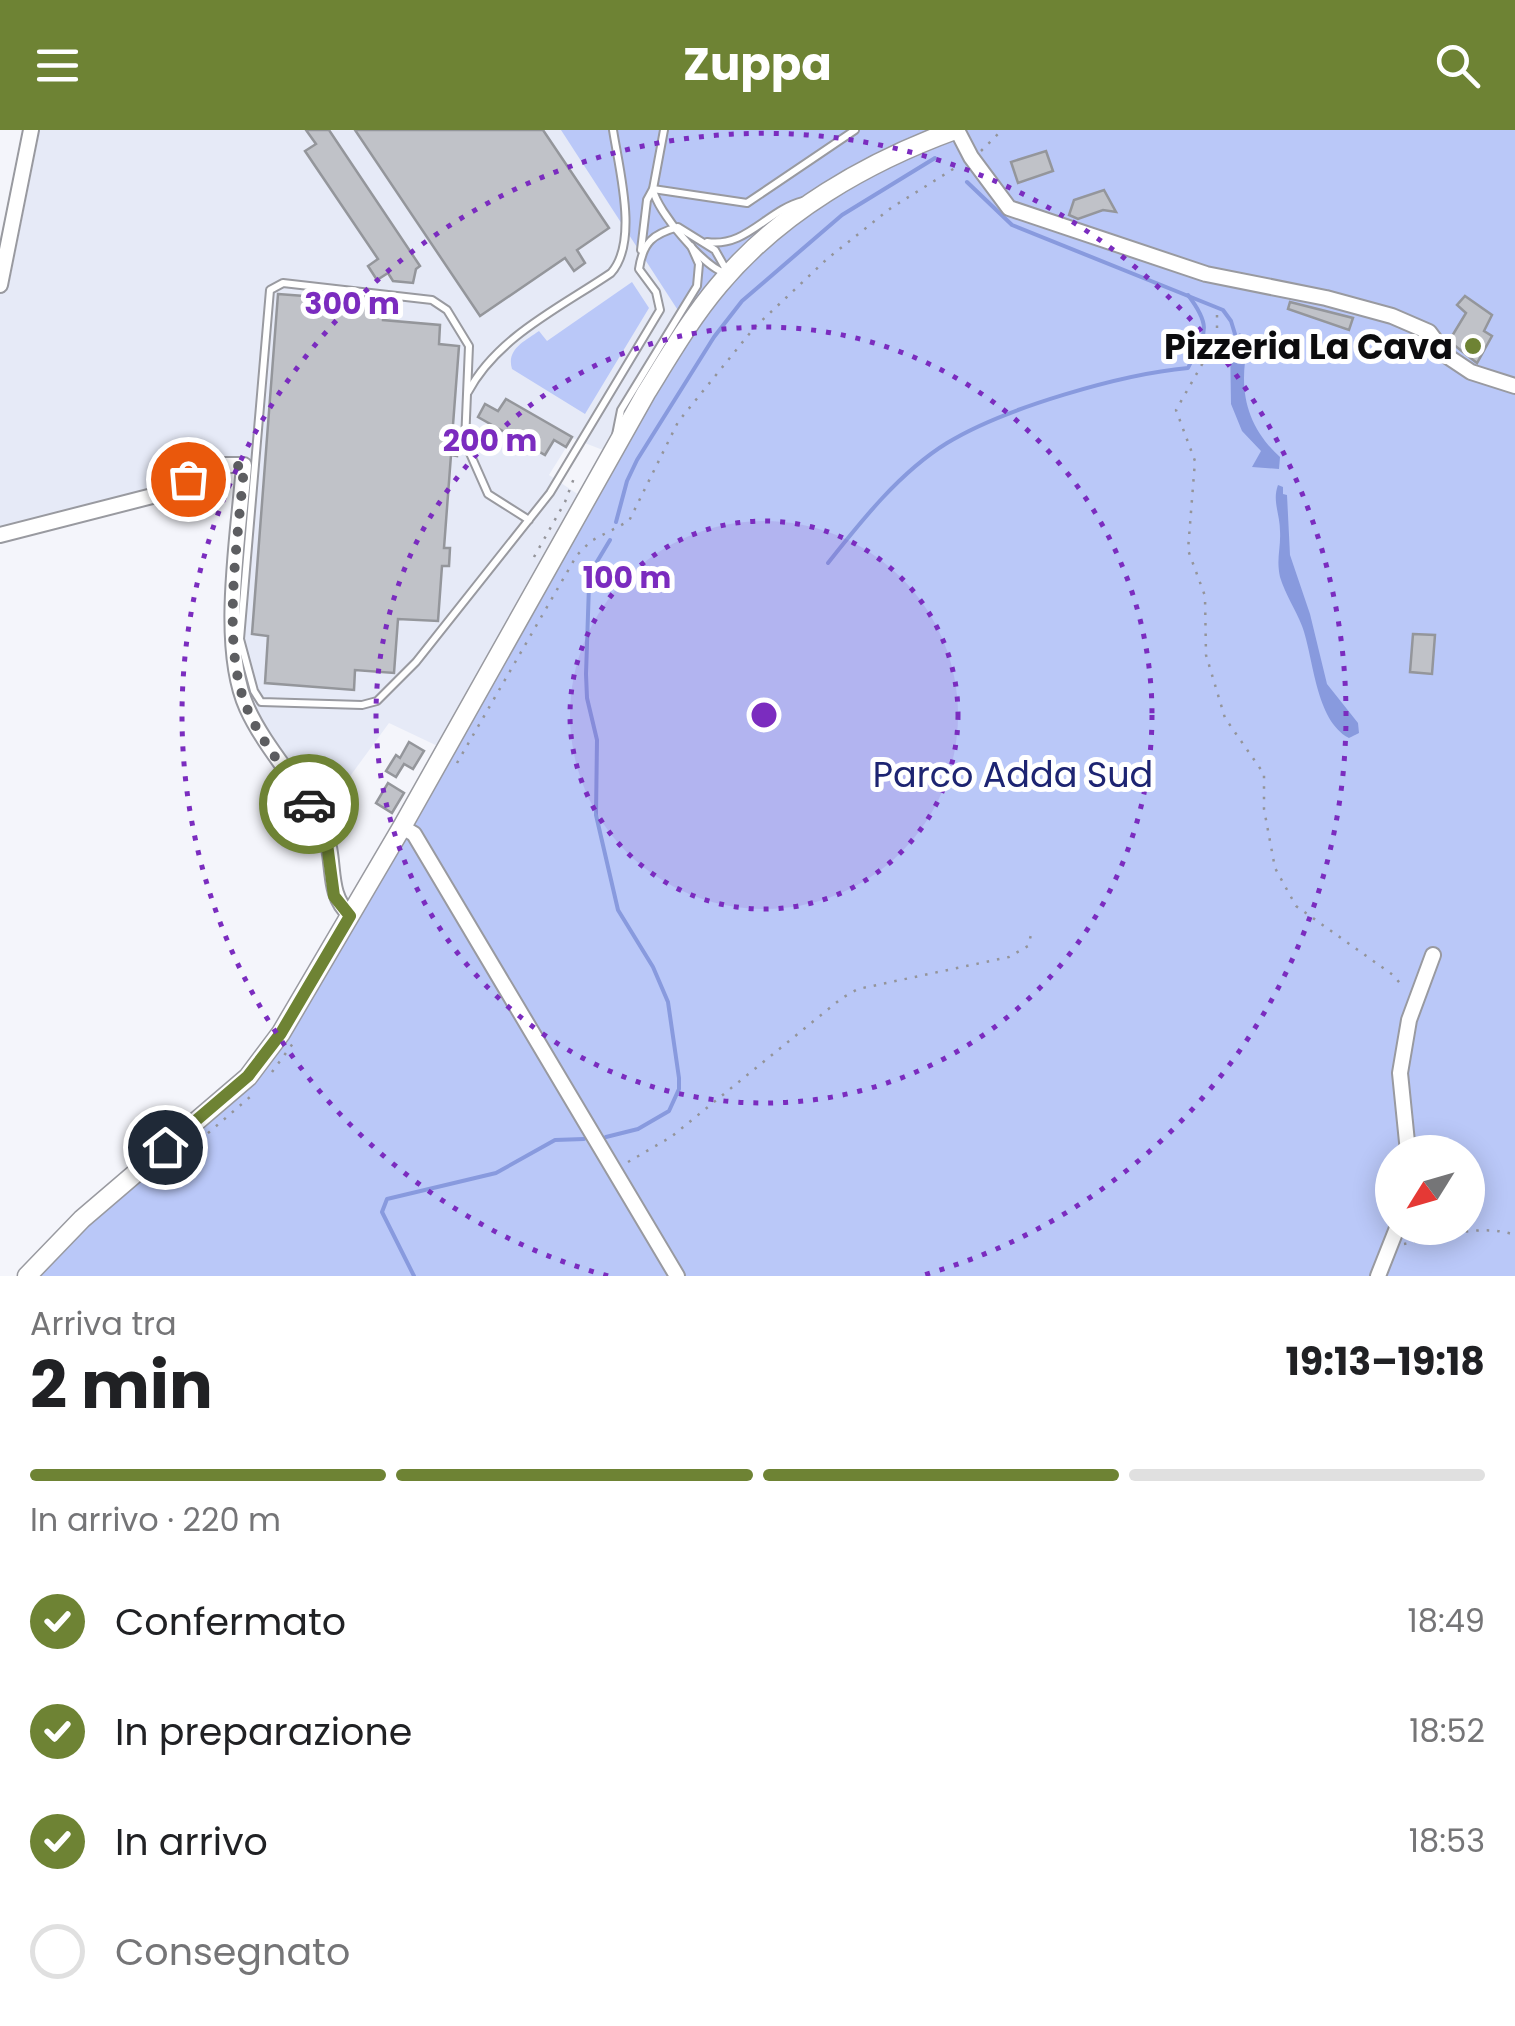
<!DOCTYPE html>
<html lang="it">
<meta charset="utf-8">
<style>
body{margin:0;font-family:Poppins,sans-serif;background:#f2f2f2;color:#202124;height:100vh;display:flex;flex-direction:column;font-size:38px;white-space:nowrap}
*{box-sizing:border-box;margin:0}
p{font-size:32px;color:#757577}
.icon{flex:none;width:55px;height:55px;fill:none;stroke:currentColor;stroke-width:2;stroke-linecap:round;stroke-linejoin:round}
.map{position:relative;height:1146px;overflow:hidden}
.details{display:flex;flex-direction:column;background:#fff;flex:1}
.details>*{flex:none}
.needle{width:65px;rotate:233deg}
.buttons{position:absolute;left:1375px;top:1005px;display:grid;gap:20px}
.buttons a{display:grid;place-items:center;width:110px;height:110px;border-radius:50%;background:#fff;box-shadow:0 5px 25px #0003;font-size:50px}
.pin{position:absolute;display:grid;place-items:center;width:85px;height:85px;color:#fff;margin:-42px;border:5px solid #fff;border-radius:50%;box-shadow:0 2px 10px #0007}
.courier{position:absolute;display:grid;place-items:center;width:100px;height:100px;margin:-50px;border:8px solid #6e8334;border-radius:50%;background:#fff;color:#222;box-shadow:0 2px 12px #0007}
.headline em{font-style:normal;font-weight:700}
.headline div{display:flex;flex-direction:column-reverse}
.headline{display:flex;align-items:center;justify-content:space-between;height:170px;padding:0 30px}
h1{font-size:65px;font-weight:700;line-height:75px}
.bar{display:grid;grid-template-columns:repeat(4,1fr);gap:15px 10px;align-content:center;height:120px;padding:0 30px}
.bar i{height:12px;border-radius:8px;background:#e0e0e0}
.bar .active{background:#6e8334}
.bar p{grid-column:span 4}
ol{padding:0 30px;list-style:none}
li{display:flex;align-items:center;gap:30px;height:110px}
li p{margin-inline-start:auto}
li .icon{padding:10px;border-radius:50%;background:#6e8334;color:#fff;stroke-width:4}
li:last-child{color:#757577}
li i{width:55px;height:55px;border:5px solid #e0e0e0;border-radius:50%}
header{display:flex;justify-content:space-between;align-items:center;height:130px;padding:0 30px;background:#6e8334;color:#fff;font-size:45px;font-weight:700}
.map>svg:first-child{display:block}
.built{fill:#e6eaf7}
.green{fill:#bac8f8;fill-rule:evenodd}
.water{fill:#889ade}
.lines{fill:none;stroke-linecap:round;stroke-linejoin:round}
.stream{stroke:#889ade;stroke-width:4}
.building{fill:#c0c2c8;stroke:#94969b;stroke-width:2.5}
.service-casing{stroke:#999aa0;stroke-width:10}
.minor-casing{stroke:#999aa0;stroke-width:18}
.tertiary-casing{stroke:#999aa0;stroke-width:21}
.path{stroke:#949499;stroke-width:2.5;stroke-dasharray:2.5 8;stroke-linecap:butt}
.service{stroke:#fff;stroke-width:6}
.minor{stroke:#fff;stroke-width:14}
.tertiary{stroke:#fff;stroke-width:18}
.done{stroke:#5d5e61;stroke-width:10;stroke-dasharray:0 18}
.route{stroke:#6e8334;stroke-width:12}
.ring{fill:none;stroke:#7b2cbf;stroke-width:5;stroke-dasharray:5 10}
.poi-dot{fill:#6e8334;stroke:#fff;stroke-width:4}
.labels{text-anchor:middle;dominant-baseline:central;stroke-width:10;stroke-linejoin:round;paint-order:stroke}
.poi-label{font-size:35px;font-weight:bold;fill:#0c0c0e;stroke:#fff;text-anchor:end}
.park-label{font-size:35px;fill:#1d2472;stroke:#fff}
.centre{fill:#7b2cbf;stroke:#fff;stroke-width:5}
.ring-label{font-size:30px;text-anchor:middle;font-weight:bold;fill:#7b2cbf;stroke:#fff;stroke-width:10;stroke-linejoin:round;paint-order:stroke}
</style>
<header><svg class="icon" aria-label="menu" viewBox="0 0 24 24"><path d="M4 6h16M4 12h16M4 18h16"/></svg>Zuppa<svg class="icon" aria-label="search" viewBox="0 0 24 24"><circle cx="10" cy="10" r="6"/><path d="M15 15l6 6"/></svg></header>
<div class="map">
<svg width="1515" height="1146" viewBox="0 0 1515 1146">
<rect width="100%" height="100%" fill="#f4f5fb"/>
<polygon class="built" points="31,0 934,0 608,322 572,308 549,345 585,369 446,620 389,593 318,690 259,600 236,536 244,336 208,335 168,362 0,405 0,155"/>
<g class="green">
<path d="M 561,0 L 1515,0 L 1515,1146 L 35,1146 L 84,1093 L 250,952 L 692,202 ZM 1392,1022 L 1468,1022 L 1468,1098 L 1392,1098 Z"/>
<path d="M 632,152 L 649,178 L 585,284 L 512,239 C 506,219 525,211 539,201 L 547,211 Z"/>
</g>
<g class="water">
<path d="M 1240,203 L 1248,215 C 1238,259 1246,296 1280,327 L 1279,339 L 1252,337 L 1261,321 L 1242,301 L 1231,274 L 1230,210 Z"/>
<path d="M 1278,355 L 1283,357 L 1283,364 L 1287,365 L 1290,425 L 1310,484 L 1327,554 L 1358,593 L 1359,603 L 1349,608 C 1315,590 1314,528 1302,496 C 1296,480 1285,464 1280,447 C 1276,429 1281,418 1280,401 C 1280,384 1272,371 1278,355 Z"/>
</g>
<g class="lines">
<g class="stream">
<polyline points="967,52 1012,95 1223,180 1231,191 1235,204"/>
<polyline points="616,392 627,351 637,330 714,207 742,171 842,85 935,28"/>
<path d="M 828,433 C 862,390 900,342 947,313 C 1004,278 1122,244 1188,238 C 1205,203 1213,198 1188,165"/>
<polyline points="606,1007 638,999 669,981 679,959 679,948 668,872 653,837 618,780 596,685 597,610 587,568 586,544 589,455 592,440 610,410"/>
<polyline points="414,1146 382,1082 387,1069 496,1043 555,1010 584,1009"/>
</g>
</g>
<g class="building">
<polygon points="306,0 329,0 420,136 416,139 413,153 393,151 388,143 377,150 368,136 378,129 305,21 316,14"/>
<polygon points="355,0 543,0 609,98 577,120 585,133 574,141 565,128 480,186"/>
<polygon points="1046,21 1053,41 1018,53 1011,32"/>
<polygon points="1104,60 1116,82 1103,80 1078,89 1069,85 1074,70"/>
<polygon points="278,164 384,172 383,190 440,195 439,214 459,216 452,308 458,308 458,312 457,326 451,325 444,418 450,418 449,436 442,436 438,491 398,489 394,543 355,540 354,560 265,553 268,506 252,504"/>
<polygon points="1465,166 1492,185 1484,201 1492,206 1477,233 1449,211 1466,183 1457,175"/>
<polygon points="1290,172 1353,188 1349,200 1288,179"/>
<polygon points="506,269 572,307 566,317 554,310 545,325 478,287 485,274 498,281"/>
<polygon points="1413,504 1435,505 1432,544 1410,542"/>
<polygon points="409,612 424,621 413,639 404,634 396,647 386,641 396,625 400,628"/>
<polygon points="388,653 404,663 392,683 376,673"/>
</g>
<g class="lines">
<defs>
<g id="service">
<polyline points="653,59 747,73 855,0"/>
<path d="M 653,60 C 658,82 703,136 725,143"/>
<path d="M 707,112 C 746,118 767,80 803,71"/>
<polyline points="641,120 647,70 653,59 664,0"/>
<path d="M 468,262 C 497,207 561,177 611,143 C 639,112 619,39 613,0"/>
<polyline points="616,305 621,280 697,156 699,134 691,116"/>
<path d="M 529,390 L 488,364 L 465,312 L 469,216 L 447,180 L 432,170 L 283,153 L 270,160 L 240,509 L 254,561 L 261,572 L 362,575 L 377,571 L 416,532 L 550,363 L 660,180 L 656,162 L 639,139 C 643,112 653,104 678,97 L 715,120 L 728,143"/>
</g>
<g id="minor">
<polyline points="957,0 971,27 1009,78 1206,144 1326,168 1392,186 1429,202 1447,226 1471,242 1515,256"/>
<polyline points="0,155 31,0"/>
<path d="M 0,405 L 168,362 L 208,335 L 244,335 C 239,404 219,516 247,578 C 267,622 304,657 324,701 C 337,730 325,763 350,785"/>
<polyline points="402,697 414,704 677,1146"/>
<polyline points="1408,1022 1400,943 1409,890 1433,825"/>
<polyline points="1378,1146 1397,1098"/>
</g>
<path id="tertiary" d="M 27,1146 L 82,1089 L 248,947 L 281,903 L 402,697 L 646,263 C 669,226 691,188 719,155 C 780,82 867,32 955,0"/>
</defs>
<use href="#service" class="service-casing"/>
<use href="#minor" class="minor-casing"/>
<use href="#tertiary" class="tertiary-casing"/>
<g class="path">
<polyline points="981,21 1002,0"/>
<polyline points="1217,185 1217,208 1176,280 1195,331 1188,420 1205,466 1206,525 1225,588 1264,644 1264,679 1275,738 1296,776 1393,845 1404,858"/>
<polyline points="534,427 565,372 574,348 572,346"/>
<polyline points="457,633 577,425 591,411 629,391 678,292 754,198 827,129 891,78 958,36"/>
<polyline points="272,942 294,912"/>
<polyline points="200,1010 250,967"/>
<polyline points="628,1032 671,1007 842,868 858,859 1009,827 1028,816 1031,805"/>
<path d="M 1404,1114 C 1439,1107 1480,1093 1515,1105"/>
</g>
<use href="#service" class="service"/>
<use href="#minor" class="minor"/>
<use href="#tertiary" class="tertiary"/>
</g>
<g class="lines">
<path class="done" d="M 188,349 L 208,336 L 244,336 C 239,402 223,497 241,561 C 252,602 285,639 309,674"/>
<polyline class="route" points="165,1017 248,946 281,903 350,786 334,766 326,706 309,674"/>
</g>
<circle cx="764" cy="585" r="194" fill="#7b2cbf" fill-opacity=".12"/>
<g class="ring">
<circle cx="764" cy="585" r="194"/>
<circle cx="764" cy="585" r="388"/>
<path d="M608 1146A582 582 0 1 1 920 1146"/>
</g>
<circle class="poi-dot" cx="1473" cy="216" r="10"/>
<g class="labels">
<g class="poi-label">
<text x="1453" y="216">Pizzeria La Cava</text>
</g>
<g class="park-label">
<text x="1013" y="644">Parco Adda Sud</text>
</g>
</g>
<circle cx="764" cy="585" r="15" class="centre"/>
<g class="ring-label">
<text x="352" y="184">300 m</text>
<text x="490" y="321">200 m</text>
<text x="627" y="458">100 m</text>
</g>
</svg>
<div class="buttons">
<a><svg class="needle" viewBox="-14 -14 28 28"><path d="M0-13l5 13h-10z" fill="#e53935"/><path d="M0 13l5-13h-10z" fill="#757577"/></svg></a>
</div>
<div class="pin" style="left:188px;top:349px;background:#ea580c"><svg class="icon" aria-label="bag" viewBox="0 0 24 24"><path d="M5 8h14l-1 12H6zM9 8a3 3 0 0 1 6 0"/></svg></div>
<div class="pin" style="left:165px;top:1017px;background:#1f2937"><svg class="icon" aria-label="home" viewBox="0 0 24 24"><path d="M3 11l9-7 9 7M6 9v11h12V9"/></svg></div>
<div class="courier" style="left:309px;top:674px"><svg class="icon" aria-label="car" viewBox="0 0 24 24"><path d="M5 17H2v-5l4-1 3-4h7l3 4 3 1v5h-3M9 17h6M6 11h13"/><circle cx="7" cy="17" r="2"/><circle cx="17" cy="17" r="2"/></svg></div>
</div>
<section class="details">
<div class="headline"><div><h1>2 min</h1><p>Arriva tra</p></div><em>19:13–19:18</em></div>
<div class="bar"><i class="active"></i><i class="active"></i><i class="active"></i><i></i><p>In arrivo · 220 m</p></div>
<ol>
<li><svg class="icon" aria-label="check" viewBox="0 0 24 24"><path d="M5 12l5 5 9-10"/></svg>Confermato<p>18:49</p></li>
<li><svg class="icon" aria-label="check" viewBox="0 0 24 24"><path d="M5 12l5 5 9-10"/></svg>In preparazione<p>18:52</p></li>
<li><svg class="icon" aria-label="check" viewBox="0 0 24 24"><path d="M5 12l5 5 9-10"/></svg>In arrivo<p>18:53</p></li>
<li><i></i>Consegnato</li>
</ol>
</section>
